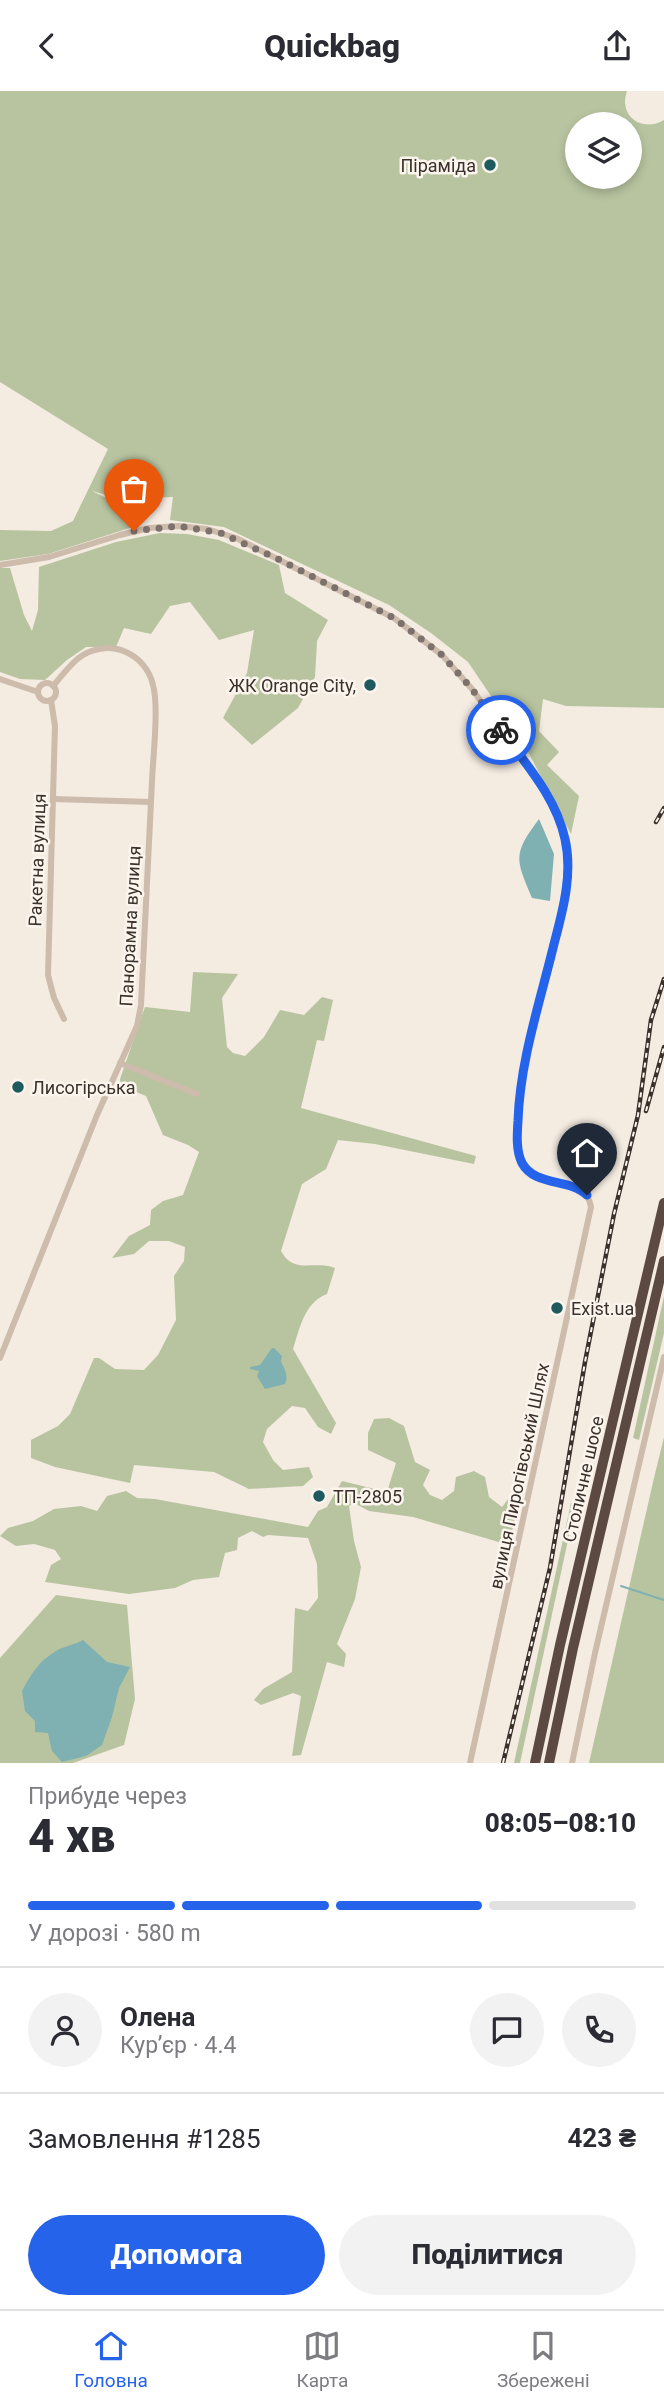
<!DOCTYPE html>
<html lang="uk">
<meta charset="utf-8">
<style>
body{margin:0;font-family:Roboto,sans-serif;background:#f2f2f3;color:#2b2b33;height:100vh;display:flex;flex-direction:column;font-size:26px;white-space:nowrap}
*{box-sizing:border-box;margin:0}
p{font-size:23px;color:#7c7c81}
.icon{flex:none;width:38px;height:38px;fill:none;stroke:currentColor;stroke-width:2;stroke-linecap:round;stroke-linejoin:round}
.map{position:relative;height:1672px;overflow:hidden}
.panel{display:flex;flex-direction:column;background:#fff;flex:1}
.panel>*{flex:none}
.controls{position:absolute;left:565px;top:21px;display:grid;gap:14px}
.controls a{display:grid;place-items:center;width:77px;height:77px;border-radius:50%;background:#fff;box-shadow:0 4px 10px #0003;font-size:35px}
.pin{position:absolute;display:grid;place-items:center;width:60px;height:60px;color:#fff;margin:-72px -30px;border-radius:50% 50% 50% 0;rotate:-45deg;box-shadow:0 0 7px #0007}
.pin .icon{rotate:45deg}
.courier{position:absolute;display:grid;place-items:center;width:70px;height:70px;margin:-35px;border:5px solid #2563eb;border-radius:50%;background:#fff;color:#222;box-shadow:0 2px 9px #0007}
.headline em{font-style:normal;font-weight:800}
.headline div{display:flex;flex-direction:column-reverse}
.headline{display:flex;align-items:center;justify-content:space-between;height:119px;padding:0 28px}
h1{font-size:46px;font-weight:800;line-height:52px}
.bar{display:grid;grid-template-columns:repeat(4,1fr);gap:10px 7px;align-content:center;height:84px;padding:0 28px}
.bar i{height:9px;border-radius:5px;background:#e1e1e2}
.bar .selected{background:#2563eb}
.bar p{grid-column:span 4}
.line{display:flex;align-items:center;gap:18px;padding:0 28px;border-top:2px solid #e1e1e2}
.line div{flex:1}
.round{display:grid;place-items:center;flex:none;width:74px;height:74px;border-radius:37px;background:#f2f2f3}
.action{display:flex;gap:14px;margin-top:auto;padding:14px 28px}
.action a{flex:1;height:80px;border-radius:42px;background:#2563eb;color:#fff;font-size:28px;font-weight:800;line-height:80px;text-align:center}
.action a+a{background:#f2f2f3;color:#2b2b33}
header{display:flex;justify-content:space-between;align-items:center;height:91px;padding:0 28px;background:#fff;font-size:32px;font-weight:800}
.tabs{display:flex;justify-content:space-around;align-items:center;height:98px;border-top:2px solid #e1e1e2;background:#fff;font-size:19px;color:#7c7c81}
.tabs a{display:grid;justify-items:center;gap:4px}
.tabs .selected{color:#2563eb}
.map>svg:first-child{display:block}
.green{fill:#b8c4a0;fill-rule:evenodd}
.water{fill:#7fb0b2}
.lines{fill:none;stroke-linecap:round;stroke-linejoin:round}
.stream{stroke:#7fb0b2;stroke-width:2}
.minor{stroke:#cdbbac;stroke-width:6}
.highway{stroke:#5c4a42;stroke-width:10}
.rail-casing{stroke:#3b302b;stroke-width:4.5}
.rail{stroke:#fbf5ee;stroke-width:2;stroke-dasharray:5;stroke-linecap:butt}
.done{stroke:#7c716b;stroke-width:7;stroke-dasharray:0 12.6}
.route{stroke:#2563eb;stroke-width:9}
.poi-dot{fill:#1f5a5e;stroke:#fbf5ee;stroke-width:2.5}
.labels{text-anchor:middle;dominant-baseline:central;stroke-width:5;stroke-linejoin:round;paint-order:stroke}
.poi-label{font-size:18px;fill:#3b302b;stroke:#fbf5ee;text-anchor:start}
.street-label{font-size:18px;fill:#3b302b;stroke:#fbf5ee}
</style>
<header><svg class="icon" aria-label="back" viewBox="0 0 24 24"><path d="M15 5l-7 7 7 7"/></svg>Quickbag<svg class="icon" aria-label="share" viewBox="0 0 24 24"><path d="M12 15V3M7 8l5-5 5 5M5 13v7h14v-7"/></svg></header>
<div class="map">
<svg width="664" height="1672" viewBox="0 0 664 1672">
<rect width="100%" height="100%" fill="#f4ebe1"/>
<g class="green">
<path d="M 0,0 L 627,0 C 618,25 642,42 664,29 L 664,617 L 566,615 L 543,608 L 539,640 L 559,661 L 547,674 L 579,705 L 571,743 L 526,657 L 468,571 L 431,542 L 389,514 L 224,436 L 170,429 L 173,406 L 121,408 L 92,400 L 129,418 L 133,436 L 48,463 L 0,470 L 0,439 L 51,440 L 73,430 L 108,358 L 0,291 ZM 578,33 L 630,33 L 630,86 L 578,86 Z"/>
<polygon points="160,442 187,443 219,449 279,474 285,502 328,529 317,550 315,586 298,617 252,654 223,627 247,582 254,539 219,549 190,511 170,515 151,543 124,537 116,556 86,556 67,569 45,589 20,588 0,581 0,477 10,477 24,524 32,540 38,519 39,476 116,451"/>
<path d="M 193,881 L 238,883 L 222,907 L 227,956 L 233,962 L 245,965 L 264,946 L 280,919 L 304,924 L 322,906 L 333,909 L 324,950 L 317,949 L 301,1017 L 476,1065 L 474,1073 L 375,1053 L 338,1049 L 326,1078 L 302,1093 L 281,1160 C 294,1184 313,1169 335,1177 L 327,1203 C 304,1212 300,1237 293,1258 L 336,1332 L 331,1343 L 318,1336 L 305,1317 L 292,1315 L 267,1338 L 263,1351 L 273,1369 L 283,1379 L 309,1376 L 313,1386 L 303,1395 L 249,1398 L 214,1381 L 134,1374 L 130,1392 L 55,1376 L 31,1367 L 31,1349 L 58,1335 L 70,1323 L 94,1267 L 99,1267 L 115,1278 L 144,1279 L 158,1264 L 176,1229 L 174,1185 L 184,1170 L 185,1156 L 169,1150 L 149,1150 L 134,1163 L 112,1167 L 129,1145 L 150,1134 L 151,1119 L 163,1110 L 183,1104 L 199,1061 L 188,1054 L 163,1044 L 146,1005 L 121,995 L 120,988 L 145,916 L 190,921 Z"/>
<polygon points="664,1205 664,1242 639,1349 633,1347"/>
<polygon points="389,1327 404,1335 415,1371 430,1379 423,1394 430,1404 442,1409 454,1400 456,1386 474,1380 485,1386 489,1406 502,1416 514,1401 520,1404 509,1454 413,1426 369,1420 354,1412 349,1415 354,1450 361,1476 355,1508 337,1553 346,1563 344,1576 327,1571 301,1664 292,1665 301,1605 293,1602 261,1614 254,1609 263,1598 292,1581 295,1517 308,1520 318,1507 317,1473 308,1447 268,1444 263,1446 252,1440 238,1447 237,1459 225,1462 219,1486 193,1489 175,1497 129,1503 45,1491 51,1474 61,1468 55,1459 34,1453 16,1455 0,1445 8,1437 33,1430 54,1418 81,1415 97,1420 107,1405 126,1400 137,1407 155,1408 308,1436 318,1420 327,1416 342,1390 387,1401 396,1372 368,1359 368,1342 374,1328"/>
<polygon points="664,1346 664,1672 589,1672 654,1387"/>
<polygon points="571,1412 576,1412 520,1672 514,1672"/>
<polygon points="56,1504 127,1514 135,1608 124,1654 73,1672 0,1672 0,1567"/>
</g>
<g class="water">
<path d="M 539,728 L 554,763 L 550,810 L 532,807 C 516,768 512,764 539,728 Z"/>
<path d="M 272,1257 L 274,1257 L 282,1265 L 281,1270 C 284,1278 289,1284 285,1293 L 265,1298 L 257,1285 L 259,1280 L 250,1278 L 250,1276 L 260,1274 Z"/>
<path d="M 83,1549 L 107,1571 L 130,1576 L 119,1597 L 112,1626 L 102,1654 L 86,1665 L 62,1671 L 52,1660 L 48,1642 L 35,1641 L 35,1630 L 25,1620 L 22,1600 C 31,1583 39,1570 56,1560 C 64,1555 74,1554 83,1549 Z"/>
</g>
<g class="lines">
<polyline class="stream" points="621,1495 664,1509"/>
<g class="minor">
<path d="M 0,474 L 49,466 L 120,444 L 149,437 L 178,435 L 207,438 L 236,447 L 394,527 L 442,564 L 472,598 L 543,697 L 559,728 L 566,751 L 568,774 L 561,825 L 523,979 C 519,1002 510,1056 525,1076 C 541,1098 586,1083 591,1116 L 470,1672"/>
<polyline points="0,588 38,601"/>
<circle cx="47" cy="601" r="9"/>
<polyline points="51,609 55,635 48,884 54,907 64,928"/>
<polyline points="53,708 151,711"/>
<polyline points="120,972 197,1003"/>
<path d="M 0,1267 L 97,1024 L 137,935 L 141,914 C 145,839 148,765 152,690 C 153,666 159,616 153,594 C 146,563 111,547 83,564 C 71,571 62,585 53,595"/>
<polyline points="572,1672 595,1562 664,1266"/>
</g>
<g class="highway">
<polyline points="535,1672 560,1554 664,1112"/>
<polyline points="549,1672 573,1557 664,1170"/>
</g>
<defs>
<g id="rail">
<polyline points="656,731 664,717"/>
<polyline points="646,1020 664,956"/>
<polyline points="503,1672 550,1477 585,1271 614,1123 638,1024 651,929 664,888"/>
</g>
</defs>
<use href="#rail" class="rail-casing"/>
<use href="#rail" class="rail"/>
</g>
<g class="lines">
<polyline class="done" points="134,440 178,435 221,442 280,469 394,527 442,564 472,598 501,639"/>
<path class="route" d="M 501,639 C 525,672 556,706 565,748 C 573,783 563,819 554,853 C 540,911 520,970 518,1030 C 517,1044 516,1060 522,1072 C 535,1096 570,1087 587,1104"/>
</g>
<g class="poi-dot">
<circle cx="490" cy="74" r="7"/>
<circle cx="370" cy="594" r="7"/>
<circle cx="18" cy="996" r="7"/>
<circle cx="557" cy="1217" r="7"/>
<circle cx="319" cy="1405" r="7"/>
</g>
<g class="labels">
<g class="poi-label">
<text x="476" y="74" text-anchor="end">Піраміда</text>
<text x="356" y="594" text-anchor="end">ЖК Orange City,</text>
<text x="32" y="996">Лисогірська</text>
<text x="571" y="1217">Exist.ua</text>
<text x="333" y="1405">ТП-2805</text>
</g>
<g class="street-label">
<text transform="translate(37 769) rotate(-88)">Ракетна вулиця</text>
<text transform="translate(130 835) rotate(-87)">Панорамна вулиця</text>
<text transform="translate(519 1385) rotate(-78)">вулиця Пирогівський Шлях</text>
<text transform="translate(583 1388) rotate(-77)">Столичне шосе</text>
</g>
</g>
</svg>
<div class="controls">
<a><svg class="icon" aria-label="layers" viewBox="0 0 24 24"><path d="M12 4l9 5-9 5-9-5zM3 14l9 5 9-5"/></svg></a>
</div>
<div class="pin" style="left:134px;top:440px;background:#ea580c"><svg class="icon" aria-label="bag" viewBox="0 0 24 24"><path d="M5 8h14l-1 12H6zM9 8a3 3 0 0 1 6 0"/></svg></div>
<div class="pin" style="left:587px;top:1104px;background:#1f2937"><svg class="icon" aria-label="home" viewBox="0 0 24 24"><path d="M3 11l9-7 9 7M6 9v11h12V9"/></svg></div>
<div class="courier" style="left:501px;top:639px"><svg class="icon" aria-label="bike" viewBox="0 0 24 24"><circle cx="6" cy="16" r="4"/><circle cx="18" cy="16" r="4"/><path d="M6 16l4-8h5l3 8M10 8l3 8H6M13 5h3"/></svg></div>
</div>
<section class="panel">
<div class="headline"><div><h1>4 хв</h1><p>Прибуде через</p></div><em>08:05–08:10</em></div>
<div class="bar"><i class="selected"></i><i class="selected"></i><i class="selected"></i><i></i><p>У дорозі · 580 m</p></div>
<div class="line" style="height:126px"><a class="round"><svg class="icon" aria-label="person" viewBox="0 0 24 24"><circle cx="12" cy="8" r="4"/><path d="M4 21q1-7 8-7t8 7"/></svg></a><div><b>Олена</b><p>Кур’єр · 4.4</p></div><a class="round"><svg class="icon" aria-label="chat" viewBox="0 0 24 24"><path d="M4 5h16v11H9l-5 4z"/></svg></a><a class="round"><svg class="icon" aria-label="phone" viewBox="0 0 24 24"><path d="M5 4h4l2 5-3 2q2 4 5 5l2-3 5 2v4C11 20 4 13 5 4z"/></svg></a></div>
<div class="line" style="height:91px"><div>Замовлення #1285</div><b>423 ₴</b></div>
<div class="action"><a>Допомога</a><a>Поділитися</a></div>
</section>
<nav class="tabs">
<a class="selected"><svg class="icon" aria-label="home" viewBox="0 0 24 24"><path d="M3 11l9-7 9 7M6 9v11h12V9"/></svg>Головна</a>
<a><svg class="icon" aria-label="map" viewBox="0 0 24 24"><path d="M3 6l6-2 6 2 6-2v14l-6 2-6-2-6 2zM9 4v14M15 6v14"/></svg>Карта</a>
<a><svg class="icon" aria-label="saved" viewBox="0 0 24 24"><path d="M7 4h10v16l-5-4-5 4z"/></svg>Збережені</a>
</nav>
